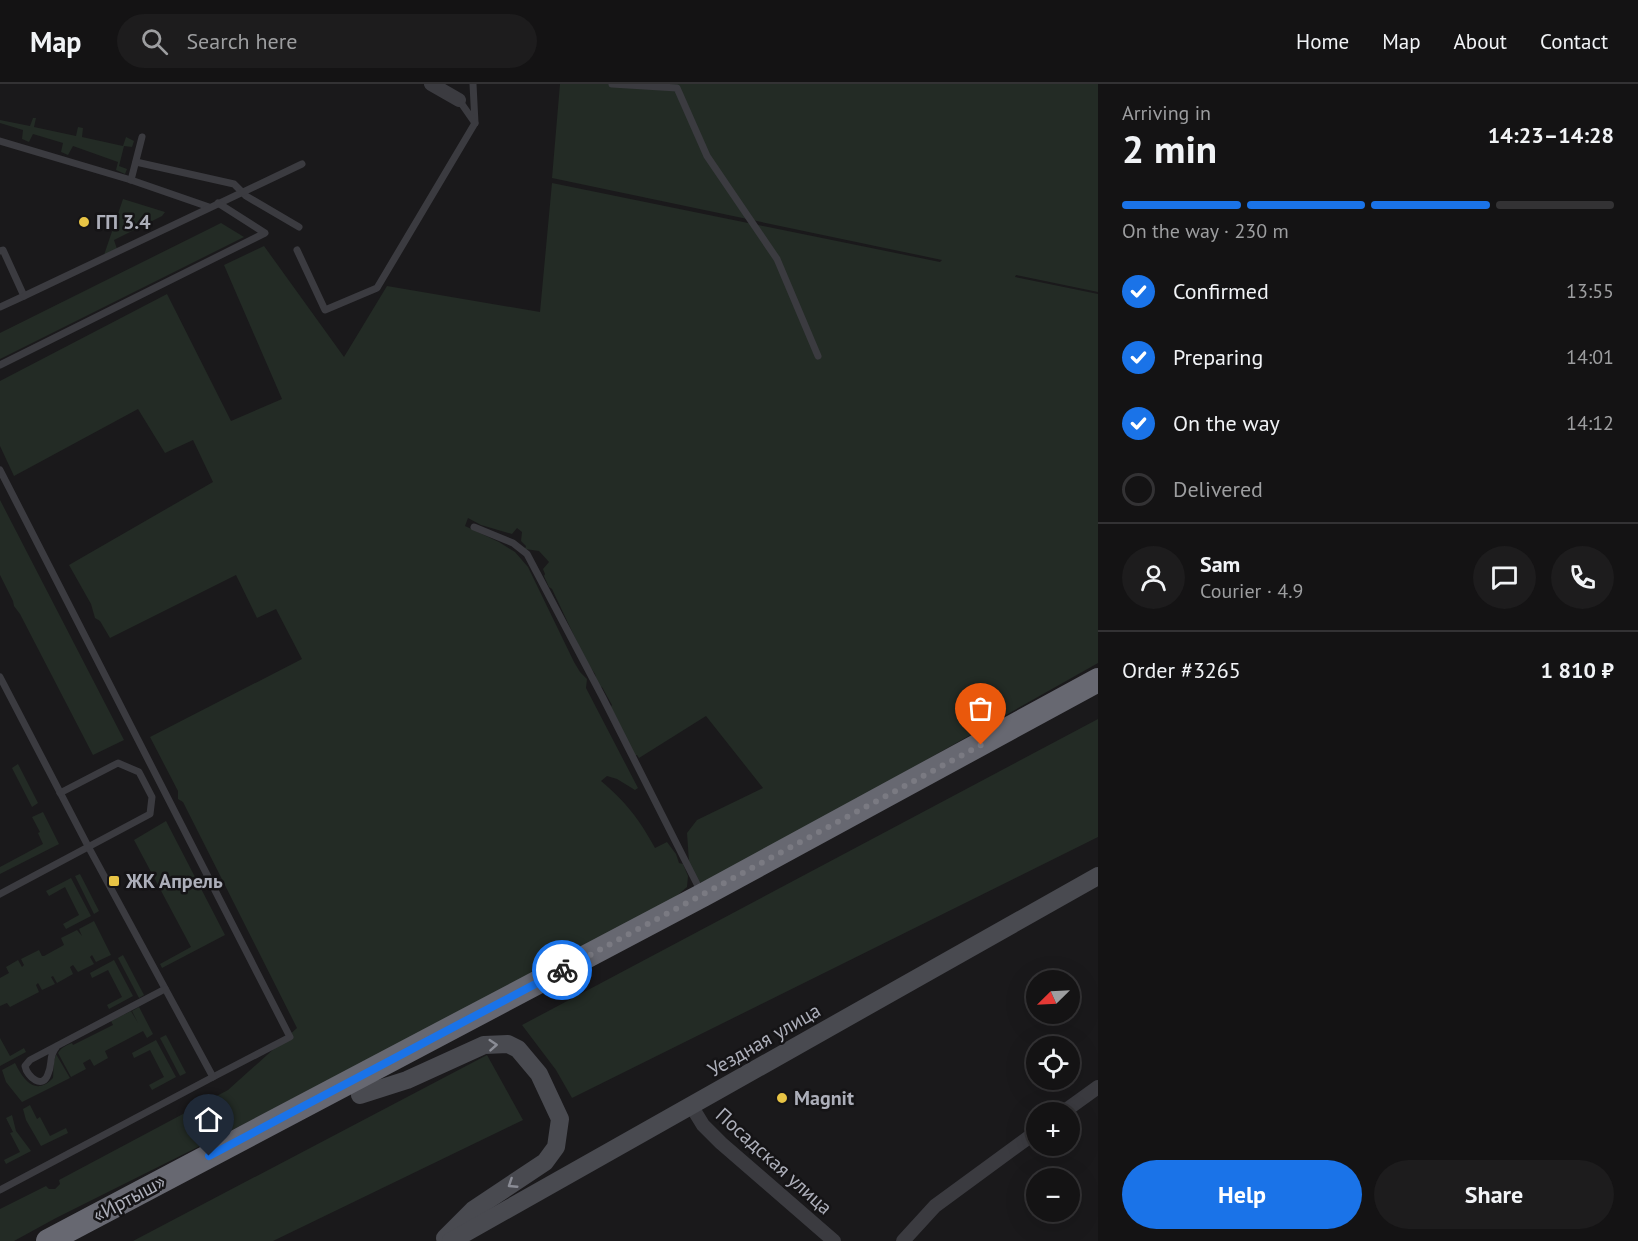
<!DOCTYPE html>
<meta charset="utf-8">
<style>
body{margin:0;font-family:"PT Sans",sans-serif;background:#1d1c1d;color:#f1f3f6;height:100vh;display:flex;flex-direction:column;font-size:22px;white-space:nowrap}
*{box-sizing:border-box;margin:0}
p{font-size:20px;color:#9d9ea0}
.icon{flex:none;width:33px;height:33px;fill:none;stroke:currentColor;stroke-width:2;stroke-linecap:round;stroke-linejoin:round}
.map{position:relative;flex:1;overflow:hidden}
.side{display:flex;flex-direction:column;background:#141314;width:540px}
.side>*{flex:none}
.needle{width:39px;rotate:246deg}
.buttons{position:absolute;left:1026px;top:886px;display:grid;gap:12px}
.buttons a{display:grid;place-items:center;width:54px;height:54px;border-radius:50%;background:#141314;box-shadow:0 6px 24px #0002,0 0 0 2px #333234;font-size:30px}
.pin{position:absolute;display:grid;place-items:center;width:51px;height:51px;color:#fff;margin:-62px -26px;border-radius:50% 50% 50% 0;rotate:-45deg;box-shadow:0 0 6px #0007}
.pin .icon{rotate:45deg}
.courier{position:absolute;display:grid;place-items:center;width:60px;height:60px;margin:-30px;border:4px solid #1a73e8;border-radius:50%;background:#fff;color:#222;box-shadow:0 2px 8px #0007}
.head em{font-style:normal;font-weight:600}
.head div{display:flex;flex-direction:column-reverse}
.head{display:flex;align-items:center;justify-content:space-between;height:102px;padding:0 24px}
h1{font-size:39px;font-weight:600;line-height:45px}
.bar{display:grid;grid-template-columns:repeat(4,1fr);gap:9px 6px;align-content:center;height:72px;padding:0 24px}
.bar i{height:8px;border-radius:4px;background:#333234}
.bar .selected{background:#1a73e8}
.bar p{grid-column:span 4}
.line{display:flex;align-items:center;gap:15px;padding:0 24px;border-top:2px solid #333234}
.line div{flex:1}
.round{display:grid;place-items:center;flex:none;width:63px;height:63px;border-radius:32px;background:#1d1c1d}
ol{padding:0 24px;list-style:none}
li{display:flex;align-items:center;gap:18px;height:66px}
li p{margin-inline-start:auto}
li .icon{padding:6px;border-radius:50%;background:#1a73e8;color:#fff;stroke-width:4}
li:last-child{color:#9d9ea0}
li i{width:33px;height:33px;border:3px solid #333234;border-radius:50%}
.cta{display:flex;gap:12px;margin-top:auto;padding:12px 24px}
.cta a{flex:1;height:69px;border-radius:36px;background:#1a73e8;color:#fff;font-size:24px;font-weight:600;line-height:69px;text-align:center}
.cta a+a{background:#1d1c1d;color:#f1f3f6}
header{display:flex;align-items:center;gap:36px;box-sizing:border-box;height:84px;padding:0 30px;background:#141314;border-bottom:2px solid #333234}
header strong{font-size:28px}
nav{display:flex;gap:33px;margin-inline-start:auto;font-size:21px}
.search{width:420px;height:54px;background:#1d1c1d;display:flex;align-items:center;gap:15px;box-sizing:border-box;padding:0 21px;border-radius:33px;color:#9d9ea0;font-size:22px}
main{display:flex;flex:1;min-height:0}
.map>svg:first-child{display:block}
.green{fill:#232b25}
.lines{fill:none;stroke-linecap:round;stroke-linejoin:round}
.lane{stroke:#3b3b40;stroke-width:7}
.street{stroke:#3b3b40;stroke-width:14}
.secondary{stroke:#494a50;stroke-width:18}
.highway{stroke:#676871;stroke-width:24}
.oneway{stroke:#8a8c95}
.done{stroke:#7a7a82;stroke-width:6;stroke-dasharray:0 10.8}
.route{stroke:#1a73e8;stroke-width:8}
.poi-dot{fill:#e8c445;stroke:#151416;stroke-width:2}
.labels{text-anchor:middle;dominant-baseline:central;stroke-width:5;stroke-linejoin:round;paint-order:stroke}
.poi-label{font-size:20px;font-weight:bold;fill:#adafba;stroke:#151416;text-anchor:start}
.street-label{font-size:20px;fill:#adafba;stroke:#151416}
</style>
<header>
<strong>Map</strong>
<div class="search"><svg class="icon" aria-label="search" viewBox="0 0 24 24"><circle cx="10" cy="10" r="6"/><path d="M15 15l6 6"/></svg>Search here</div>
<nav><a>Home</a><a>Map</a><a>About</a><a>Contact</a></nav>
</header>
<main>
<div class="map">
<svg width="1098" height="1157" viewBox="0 0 1098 1157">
<rect width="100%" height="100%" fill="#1a191b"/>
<g class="green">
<path d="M 560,0 L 1098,0 L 1098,208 L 1016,191 L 1015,193 L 1098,210 L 1098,579 L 724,790 L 699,799 L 689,778 L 687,749 L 697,736 L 763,704 L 706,632 L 639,674 L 637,671 L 634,672 L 610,624 L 612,621 L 602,603 L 598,602 L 595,590 L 586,577 L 552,505 L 549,503 L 544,492 L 545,490 L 543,485 L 549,478 L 539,467 L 525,465 L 526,462 L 521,457 L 522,448 L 517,444 L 512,450 L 481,441 L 468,434 L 465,442 L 499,458 L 515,468 L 528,483 L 574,578 L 580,588 L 587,595 L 586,604 L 638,704 L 635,706 L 617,695 L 607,692 L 601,697 C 625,717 640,736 655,764 L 667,758 L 676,770 L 679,779 L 683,780 L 688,792 L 687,803 L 672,816 L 246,1039 L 56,1134 L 14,1157 L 0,1157 L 0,1125 L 46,1102 L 49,1105 L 55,1105 L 60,1100 L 59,1096 L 228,1006 L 297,944 L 183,718 L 178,715 L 178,707 L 150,653 L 302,575 L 276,525 L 257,534 L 236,491 L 110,554 L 100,537 L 95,534 L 91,520 L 69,481 L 213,398 L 193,356 L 165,369 L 138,325 L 14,392 L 0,362 L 0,297 L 167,210 L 231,337 L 282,315 L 224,181 L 264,162 L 344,273 L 387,202 L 540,228 L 552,99 L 940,178 L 942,176 L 552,94 Z"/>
<polygon points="33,34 36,34 34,43 76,52 78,43 83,44 82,53 123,62 126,53 134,57 132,63 124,62 119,82 127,85 125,90 116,86 118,78 73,62 68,71 61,68 63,59 33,50 29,58 22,55 23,46 0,39 0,36 30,42"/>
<polygon points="123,115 165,128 162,132 114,156 117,165 104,171"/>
<polygon points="221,139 244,153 0,275 0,249"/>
<polygon points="0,416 124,656 93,671 20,530 14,522 13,517 0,491"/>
<polygon points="1098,635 1098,753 572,1014 556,986 522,941"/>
<polygon points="18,680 38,719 32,723 12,684"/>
<polygon points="43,728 59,760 0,790 0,783 43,760 38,749 40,748 32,733"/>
<polygon points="166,737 225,851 162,884 160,880 191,863 134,756"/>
<polygon points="80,790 99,827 94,830 75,792"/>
<polygon points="71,794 91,832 66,845 63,840 79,831 65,803 49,812 46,807"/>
<polygon points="94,837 111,871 96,878 92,871 90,873 94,880 78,888 73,881 70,883 73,890 57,899 53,892 51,893 55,900 42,906 38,899 36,901 39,908 10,923 7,919 0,922 0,894 9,889 6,883 18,876 22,883 24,881 21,875 39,866 42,872 44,872 64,861 61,854 77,846 82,852 79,845"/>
<polygon points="123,871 144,911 139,914 118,874"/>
<polygon points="114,876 133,912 109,925 107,921 122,913 108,886 92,894 90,889"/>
<path d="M 139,923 L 153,950 L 147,954 L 143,947 L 105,967 L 108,974 L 94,982 L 90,975 L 83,979 L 86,985 L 71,993 L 58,969 C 62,963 65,962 72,959 L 73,961 L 113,941 L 111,937 L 131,927 L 138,939 L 132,927 Z"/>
<polygon points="166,951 186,989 180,992 160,954"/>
<polygon points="0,954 10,972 24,964 26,968 0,982"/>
<polygon points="156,956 176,993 152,1006 149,1001 164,993 150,966 134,974 132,969"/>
<path d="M 56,970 L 70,994 L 22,1018 L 6,998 L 2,986 L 15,979 C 23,995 35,1013 53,994 L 54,977 Z"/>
<polygon points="487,971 523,1036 273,1157 133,1157"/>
<polygon points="30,1021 37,1035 40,1033 50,1052 66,1044 68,1049 41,1062 26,1036 23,1025"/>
<polygon points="12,1031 16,1047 31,1067 6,1080 4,1076 20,1068 10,1049 13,1048 6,1034"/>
</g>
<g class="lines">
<g class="lane">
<polyline points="473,0 475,39"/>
<polyline points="612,0 677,4 707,72 777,175 818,272"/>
<polyline points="0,57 131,96 209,123"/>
<polyline points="136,78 234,100 246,112 299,143"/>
<polyline points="131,96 142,53"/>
<polyline points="297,166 325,226 377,204 475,39 459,16"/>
<polyline points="0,167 3,166 24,212 0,223"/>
<polyline points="24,212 302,80"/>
<polyline points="0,281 265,149 218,119"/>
<polyline points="0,386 290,953 213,993"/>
<polyline points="474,443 513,459 527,470 603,614 700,806"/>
<polyline points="0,593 89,764 213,993 0,1106"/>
<polyline points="0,810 150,730 152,713 139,688 118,679 60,709"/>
<path d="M 57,962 C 48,973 53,979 48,990 C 43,1006 27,993 25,982 L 30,976 L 165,905"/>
</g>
<g class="street">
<polyline points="431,0 459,16"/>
<polyline points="692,1023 703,1041 721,1059 834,1157"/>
<polyline points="1062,1029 1098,1003"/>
<polyline points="903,1157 935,1122 1036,1048"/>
</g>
<g class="secondary">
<polyline points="360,1011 407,996 484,961 508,960 518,965 539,990 560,1035 556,1063 545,1078 473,1126 445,1154"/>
<polyline points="451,1157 1098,792"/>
</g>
<polyline class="highway" points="48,1157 703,811 1098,596"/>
</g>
<defs><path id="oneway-chevron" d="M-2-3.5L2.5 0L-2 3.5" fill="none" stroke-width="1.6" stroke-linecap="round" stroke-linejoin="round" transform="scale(1.5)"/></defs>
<g class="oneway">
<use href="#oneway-chevron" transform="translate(493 961) rotate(-4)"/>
<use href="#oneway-chevron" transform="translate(512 1100) rotate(147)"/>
</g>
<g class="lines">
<polyline class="done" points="562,886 981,661"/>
<polyline class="route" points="209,1072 562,886"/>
</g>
<g class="poi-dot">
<circle cx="84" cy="138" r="6"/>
<rect x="108" y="791" width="12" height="12" rx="3"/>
<circle cx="782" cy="1014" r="6"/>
</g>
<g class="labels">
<g class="poi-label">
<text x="96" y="138">ГП 3.4</text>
<text x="126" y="797">ЖК Апрель</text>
<text x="794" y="1014">Magnit</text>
</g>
<g class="street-label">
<text transform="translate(764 956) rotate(-30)">Уездная улица</text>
<text transform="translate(774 1077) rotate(42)">Посадская улица</text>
<text transform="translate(129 1114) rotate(-28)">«Иртыш»</text>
</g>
</g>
</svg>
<div class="buttons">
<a><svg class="needle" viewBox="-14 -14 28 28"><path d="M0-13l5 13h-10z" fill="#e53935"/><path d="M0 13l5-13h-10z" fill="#9d9ea0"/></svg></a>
<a><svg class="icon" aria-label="locate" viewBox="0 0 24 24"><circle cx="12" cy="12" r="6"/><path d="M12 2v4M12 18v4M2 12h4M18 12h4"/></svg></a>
<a>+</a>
<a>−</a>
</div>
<div class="pin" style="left:981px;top:661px;background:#ea580c"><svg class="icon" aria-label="bag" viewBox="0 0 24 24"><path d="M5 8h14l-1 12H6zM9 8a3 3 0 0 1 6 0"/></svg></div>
<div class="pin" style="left:209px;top:1072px;background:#1f2937"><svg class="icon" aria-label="home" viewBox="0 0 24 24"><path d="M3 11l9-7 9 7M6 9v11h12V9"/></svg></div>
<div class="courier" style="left:562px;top:886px"><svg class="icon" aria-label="bike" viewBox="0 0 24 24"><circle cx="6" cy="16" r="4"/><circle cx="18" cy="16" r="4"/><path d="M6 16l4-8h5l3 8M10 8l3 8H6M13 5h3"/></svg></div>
</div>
<section class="side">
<div class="head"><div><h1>2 min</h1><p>Arriving in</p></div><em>14:23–14:28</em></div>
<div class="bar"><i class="selected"></i><i class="selected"></i><i class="selected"></i><i></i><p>On the way · 230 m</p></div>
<ol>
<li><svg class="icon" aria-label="check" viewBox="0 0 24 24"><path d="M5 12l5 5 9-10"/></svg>Confirmed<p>13:55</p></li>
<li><svg class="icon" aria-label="check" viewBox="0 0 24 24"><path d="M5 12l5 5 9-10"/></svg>Preparing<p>14:01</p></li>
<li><svg class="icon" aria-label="check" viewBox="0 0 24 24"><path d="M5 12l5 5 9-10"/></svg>On the way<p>14:12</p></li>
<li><i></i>Delivered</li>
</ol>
<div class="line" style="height:108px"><a class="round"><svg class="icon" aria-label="person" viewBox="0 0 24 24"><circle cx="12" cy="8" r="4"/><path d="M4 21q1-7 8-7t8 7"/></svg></a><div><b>Sam</b><p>Courier · 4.9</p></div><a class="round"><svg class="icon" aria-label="chat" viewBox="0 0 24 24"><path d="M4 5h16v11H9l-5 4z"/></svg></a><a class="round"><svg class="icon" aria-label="phone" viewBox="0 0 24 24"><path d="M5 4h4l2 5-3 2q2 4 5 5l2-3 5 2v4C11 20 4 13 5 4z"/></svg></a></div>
<div class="line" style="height:78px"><div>Order #3265</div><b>1 810 ₽</b></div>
<div class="cta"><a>Help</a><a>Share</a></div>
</section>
</main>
